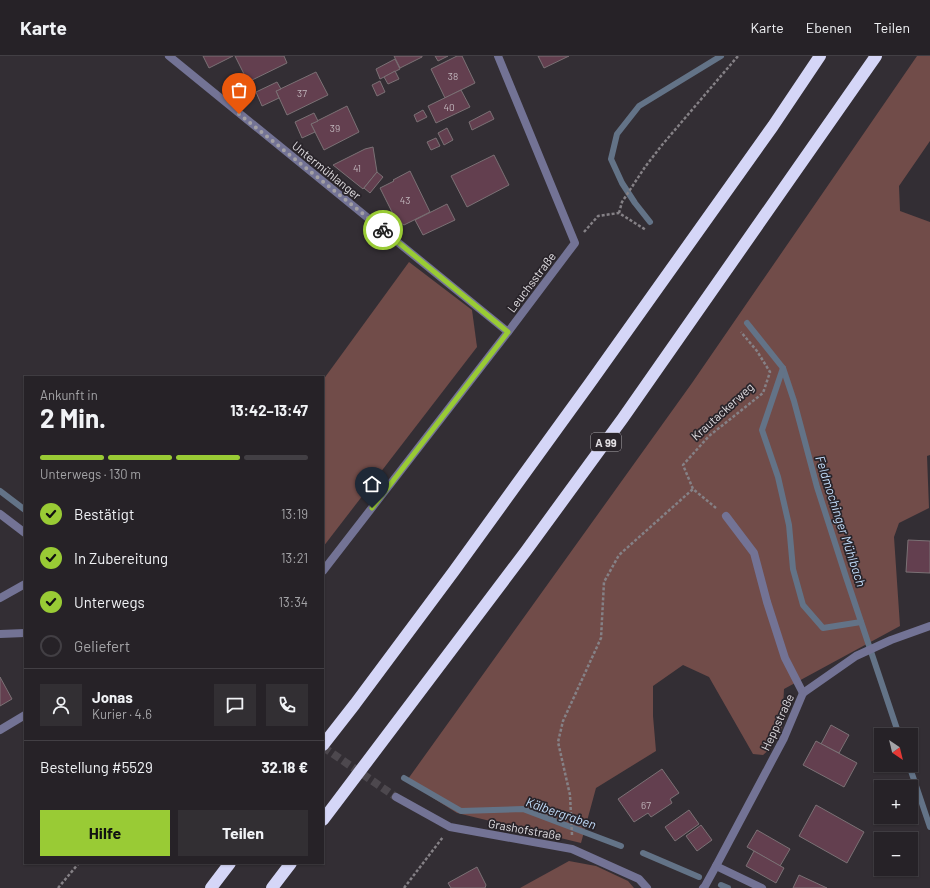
<!DOCTYPE html>
<html lang="de">
<meta charset="utf-8">
<style>
body{margin:0;font-family:Barlow,sans-serif;background:#322f33;color:#f1f3f6;height:100vh;display:flex;flex-direction:column;font-size:15px;white-space:nowrap}
*{box-sizing:border-box;margin:0}
p{font-size:13px;color:#a4a4a7}
.icon{flex:none;width:22px;height:22px;fill:none;stroke:currentColor;stroke-width:2;stroke-linecap:round;stroke-linejoin:round}
.map{position:relative;flex:1;overflow:hidden}
.panel{position:absolute;left:24px;top:320px;width:300px;height:488px;display:flex;flex-direction:column;background:#262227;border-radius:0px;box-shadow:0 1px 3px #0004,0 0 0 1px #423f44}
.panel>*{flex:none}
.needle{width:26px;rotate:145deg}
.controls{position:absolute;left:874px;top:672px;display:grid;gap:8px}
.controls a{display:grid;place-items:center;width:44px;height:44px;border-radius:0px;background:#262227;box-shadow:0 1px 3px #0004,0 0 0 1px #423f44;font-size:20px}
.pin{position:absolute;display:grid;place-items:center;width:34px;height:34px;color:#fff;margin:-41px -17px;border-radius:50% 50% 50% 0;rotate:-45deg;box-shadow:0 0 4px #0007}
.pin .icon{rotate:45deg}
.courier{position:absolute;display:grid;place-items:center;width:40px;height:40px;margin:-20px;border:3px solid #99cb35;border-radius:50%;background:#fff;color:#222;box-shadow:0 1px 5px #0007}
.headline em{font-style:normal;font-weight:700}
.headline div{display:flex;flex-direction:column-reverse}
.headline{display:flex;align-items:center;justify-content:space-between;height:68px;padding:0 16px}
h1{font-size:26px;font-weight:700;line-height:30px}
.bar{display:grid;grid-template-columns:repeat(4,1fr);gap:6px 4px;align-content:center;height:48px;padding:0 16px}
.bar i{height:5px;border-radius:3px;background:#423f44}
.bar .active{background:#99cb35}
.bar p{grid-column:span 4}
.line{display:flex;align-items:center;gap:10px;padding:0 16px;border-top:1px solid #423f44}
.line div{flex:1}
.round{display:grid;place-items:center;flex:none;width:42px;height:42px;border-radius:0px;background:#322f33}
ol{padding:0 16px;list-style:none}
li{display:flex;align-items:center;gap:12px;height:44px}
li p{margin-inline-start:auto}
li .icon{padding:4px;border-radius:50%;background:#99cb35;color:#111;stroke-width:4}
li:last-child{color:#a4a4a7}
li i{width:22px;height:22px;border:2px solid #423f44;border-radius:50%}
.primary-button{display:flex;gap:8px;margin-top:auto;padding:8px 16px}
.primary-button a{flex:1;height:46px;border-radius:0px;background:#99cb35;color:#111;font-size:16px;font-weight:700;line-height:46px;text-align:center}
.primary-button a+a{background:#322f33;color:#f1f3f6}
header{display:flex;align-items:center;gap:24px;box-sizing:border-box;height:56px;padding:0 20px;background:#262227;border-bottom:1px solid #423f44}
header strong{font-size:19px}
nav{display:flex;gap:22px;margin-inline-start:auto;font-size:14px}
.map>svg:first-child{display:block}
.green{fill:#714c49}
.lines{fill:none;stroke-linecap:round;stroke-linejoin:round}
.stream{stroke:#637387;stroke-width:6}
.building{fill:#633f4f;stroke:#7b7175}
.street-tunnel{stroke:#4d484e;stroke-width:8;stroke-dasharray:8 4;stroke-linecap:butt}
.path{stroke:#858186;stroke-width:2.5;stroke-dasharray:3 2;stroke-linecap:butt}
.lane{stroke:#737395;stroke-width:8}
.street{stroke:#737395;stroke-width:8}
.highway{stroke:#d5d6f7;stroke-width:12}
.done{stroke:#a3a0a4;stroke-width:4;stroke-dasharray:0 7.2}
.route{stroke:#99cb35;stroke-width:5}
.labels{text-anchor:middle;dominant-baseline:central;stroke-width:3.5;stroke-linejoin:round;paint-order:stroke}
.number-label{font-size:10px;fill:#c1b6bc}
.shield{fill:#29242a;stroke:#a9a6aa;stroke-width:1}
.shield-label{font-size:11px;font-weight:bold;fill:#e0dde1}
.street-label{font-size:12px;fill:#e0dde1;stroke:#29242a}
.water-label{font-size:13px;font-style:italic;fill:#c3defc;stroke:#29242a}
</style>
<header>
<strong>Karte</strong>
<nav><a>Karte</a><a>Ebenen</a><a>Teilen</a></nav>
</header>
<div class="map">
<svg width="930" height="832" viewBox="0 0 930 832">
<rect width="100%" height="100%" fill="#332e34"/>
<g class="green">
<polygon points="917,0 930,0 930,85 899,130 900,155 930,166 930,399 927,400 929,452 899,467 894,481 900,570 784,633 782,671 771,692 763,699 753,698 709,621 683,609 653,630 653,660 656,695 596,732 581,787 457,757 433,742 408,723 692,327"/>
<polygon points="409,206 472,254 477,291 323,491 323,324"/>
<polygon points="569,805 596,810 628,825 634,832 520,832"/>
</g>
<g class="lines">
<g class="stream">
<polyline points="650,166 635,147 622,127 611,103 617,78 639,50 721,0"/>
<polyline points="747,267 783,312 794,345 817,431 846,521 899,679"/>
<polyline points="783,312 762,374 778,421 789,469 793,513 803,549 823,572 861,566"/>
<polyline points="0,435 25,454"/>
<polyline points="909,709 930,771"/>
<polyline points="404,722 461,755 523,753 621,790"/>
<polyline points="643,797 699,821"/>
<polyline points="721,829 728,832"/>
</g>
</g>
<g class="building">
<polygon points="203,0 233,0 209,12"/>
<polygon points="235,0 284,0 287,7 248,26"/>
<polygon points="394,0 422,0 422,1 400,12"/>
<polygon points="435,0 448,0 438,5"/>
<polygon points="457,0 462,0 475,27 445,42 431,13"/>
<polygon points="538,0 569,0 544,12"/>
<polygon points="395,3 400,13 380,23 376,13"/>
<polygon points="395,15 399,23 388,28 384,21"/>
<polygon points="316,16 328,39 287,59 276,35"/>
<polygon points="380,25 385,36 377,40 372,29"/>
<polygon points="277,26 281,33 276,35 279,42 262,50 256,36"/>
<polygon points="461,34 470,51 436,67 428,50"/>
<polygon points="347,50 359,76 324,94 311,68"/>
<polygon points="423,54 427,61 417,66 414,59"/>
<polygon points="490,55 494,63 472,74 469,66"/>
<polygon points="314,57 318,65 311,68 315,76 302,82 295,66"/>
<polygon points="447,72 453,84 444,89 438,77"/>
<polygon points="436,82 440,90 431,94 427,86"/>
<polygon points="373,91 377,116 363,133 333,109 365,93"/>
<polygon points="494,99 509,129 467,151 451,120"/>
<polygon points="410,115 430,156 404,169 396,164 380,132 394,125 393,124"/>
<polygon points="377,116 383,121 370,137 364,132"/>
<polygon points="447,148 455,164 423,179 415,164"/>
<polygon points="908,484 930,485 930,517 906,516"/>
<polygon points="0,621 12,643 0,650"/>
<polygon points="831,669 849,679 839,697 821,688"/>
<polygon points="816,685 857,707 844,731 803,709"/>
<polygon points="662,713 679,737 670,743 672,747 651,761 648,757 634,766 618,743"/>
<polygon points="816,749 864,776 847,807 799,780"/>
<polygon points="689,754 699,768 675,785 665,771"/>
<polygon points="701,769 712,784 697,795 686,780"/>
<polygon points="757,774 790,793 780,810 747,791"/>
<polygon points="754,795 784,812 776,827 746,810"/>
<polygon points="477,811 486,829 485,832 451,832 448,827"/>
<polygon points="799,819 827,832 793,832"/>
</g>
<g class="lines">
<polyline class="street-tunnel" points="323,691 396,741"/>
<g class="path">
<polyline points="619,157 622,146 645,111 662,89 738,0"/>
<polyline points="584,176 598,160 619,157 646,174"/>
<polyline points="716,452 693,433 683,409 709,380 763,337 770,316 757,295 741,276"/>
<polyline points="572,779 570,739 558,686 563,665 601,582 604,526 619,499 693,433"/>
<polyline points="58,832 79,807"/>
<polyline points="404,832 443,781"/>
</g>
<g class="lane">
<polyline points="726,460 754,497 767,546 785,602 803,637"/>
<polyline points="0,542 25,528"/>
<polyline points="0,578 25,577"/>
<polyline points="0,674 25,659"/>
<polyline points="716,810 762,832"/>
</g>
<g class="street">
<polyline points="169,0 508,276"/>
<polyline points="0,458 25,477"/>
<polyline points="323,515 508,276 575,187 498,0"/>
<polyline points="396,741 450,771 572,793 639,823 647,832"/>
<polyline points="703,832 705,830 716,810 784,682 803,637 856,600 891,584 930,570"/>
</g>
<g class="highway">
<polyline points="323,689 355,648 454,515 590,327 773,70 820,0"/>
<polyline points="323,764 526,495 623,362 876,0"/>
<polyline points="211,832 230,807"/>
<polyline points="272,832 291,807"/>
</g>
</g>
<g class="lines">
<polyline class="done" points="239,58 383,174"/>
<polyline class="route" points="372,452 508,276 383,174"/>
</g>
<g class="labels">
<g class="number-label">
<text x="453" y="20">38</text>
<text x="302" y="37">37</text>
<text x="449" y="51">40</text>
<text x="335" y="72">39</text>
<text x="357" y="112">41</text>
<text x="405" y="144">43</text>
<text x="646" y="749">67</text>
</g>
<rect class="shield" x="591" y="377" width="30" height="18" rx="3"/>
<g class="shield-label">
<text x="606" y="386">A 99</text>
</g>
<g class="street-label">
<text transform="translate(327 114) rotate(39)">Untermühlanger</text>
<text transform="translate(531 226) rotate(-53)">Leuchsstraße</text>
<text transform="translate(722 355) rotate(-42)">Krautackerweg</text>
<text transform="translate(777 666) rotate(-65)">Heppstraße</text>
<text transform="translate(525 773) rotate(10)">Grashofstraße</text>
</g>
<g class="water-label">
<text transform="translate(841 465) rotate(72)">Feldmochinger Mühlbach</text>
<text transform="translate(561 757) rotate(19)">Kälbergraben</text>
</g>
</g>
</svg>
<div class="controls">
<a><svg class="needle" viewBox="-14 -14 28 28"><path d="M0-13l5 13h-10z" fill="#e53935"/><path d="M0 13l5-13h-10z" fill="#a4a4a7"/></svg></a>
<a>+</a>
<a>−</a>
</div>
<div class="pin" style="left:239px;top:58px;background:#ea580c"><svg class="icon" aria-label="bag" viewBox="0 0 24 24"><path d="M5 8h14l-1 12H6zM9 8a3 3 0 0 1 6 0"/></svg></div>
<div class="pin" style="left:372px;top:452px;background:#1f2937"><svg class="icon" aria-label="home" viewBox="0 0 24 24"><path d="M3 11l9-7 9 7M6 9v11h12V9"/></svg></div>
<div class="courier" style="left:383px;top:174px"><svg class="icon" aria-label="bike" viewBox="0 0 24 24"><circle cx="6" cy="16" r="4"/><circle cx="18" cy="16" r="4"/><path d="M6 16l4-8h5l3 8M10 8l3 8H6M13 5h3"/></svg></div>
<section class="panel">
<div class="headline"><div><h1>2 Min.</h1><p>Ankunft in</p></div><em>13:42–13:47</em></div>
<div class="bar"><i class="active"></i><i class="active"></i><i class="active"></i><i></i><p>Unterwegs · 130 m</p></div>
<ol>
<li><svg class="icon" aria-label="check" viewBox="0 0 24 24"><path d="M5 12l5 5 9-10"/></svg>Bestätigt<p>13:19</p></li>
<li><svg class="icon" aria-label="check" viewBox="0 0 24 24"><path d="M5 12l5 5 9-10"/></svg>In Zubereitung<p>13:21</p></li>
<li><svg class="icon" aria-label="check" viewBox="0 0 24 24"><path d="M5 12l5 5 9-10"/></svg>Unterwegs<p>13:34</p></li>
<li><i></i>Geliefert</li>
</ol>
<div class="line" style="height:72px"><a class="round"><svg class="icon" aria-label="person" viewBox="0 0 24 24"><circle cx="12" cy="8" r="4"/><path d="M4 21q1-7 8-7t8 7"/></svg></a><div><b>Jonas</b><p>Kurier · 4.6</p></div><a class="round"><svg class="icon" aria-label="chat" viewBox="0 0 24 24"><path d="M4 5h16v11H9l-5 4z"/></svg></a><a class="round"><svg class="icon" aria-label="phone" viewBox="0 0 24 24"><path d="M5 4h4l2 5-3 2q2 4 5 5l2-3 5 2v4C11 20 4 13 5 4z"/></svg></a></div>
<div class="line" style="height:52px"><div>Bestellung #5529</div><b>32.18 €</b></div>
<div class="primary-button"><a>Hilfe</a><a>Teilen</a></div>
</section>
</div>
